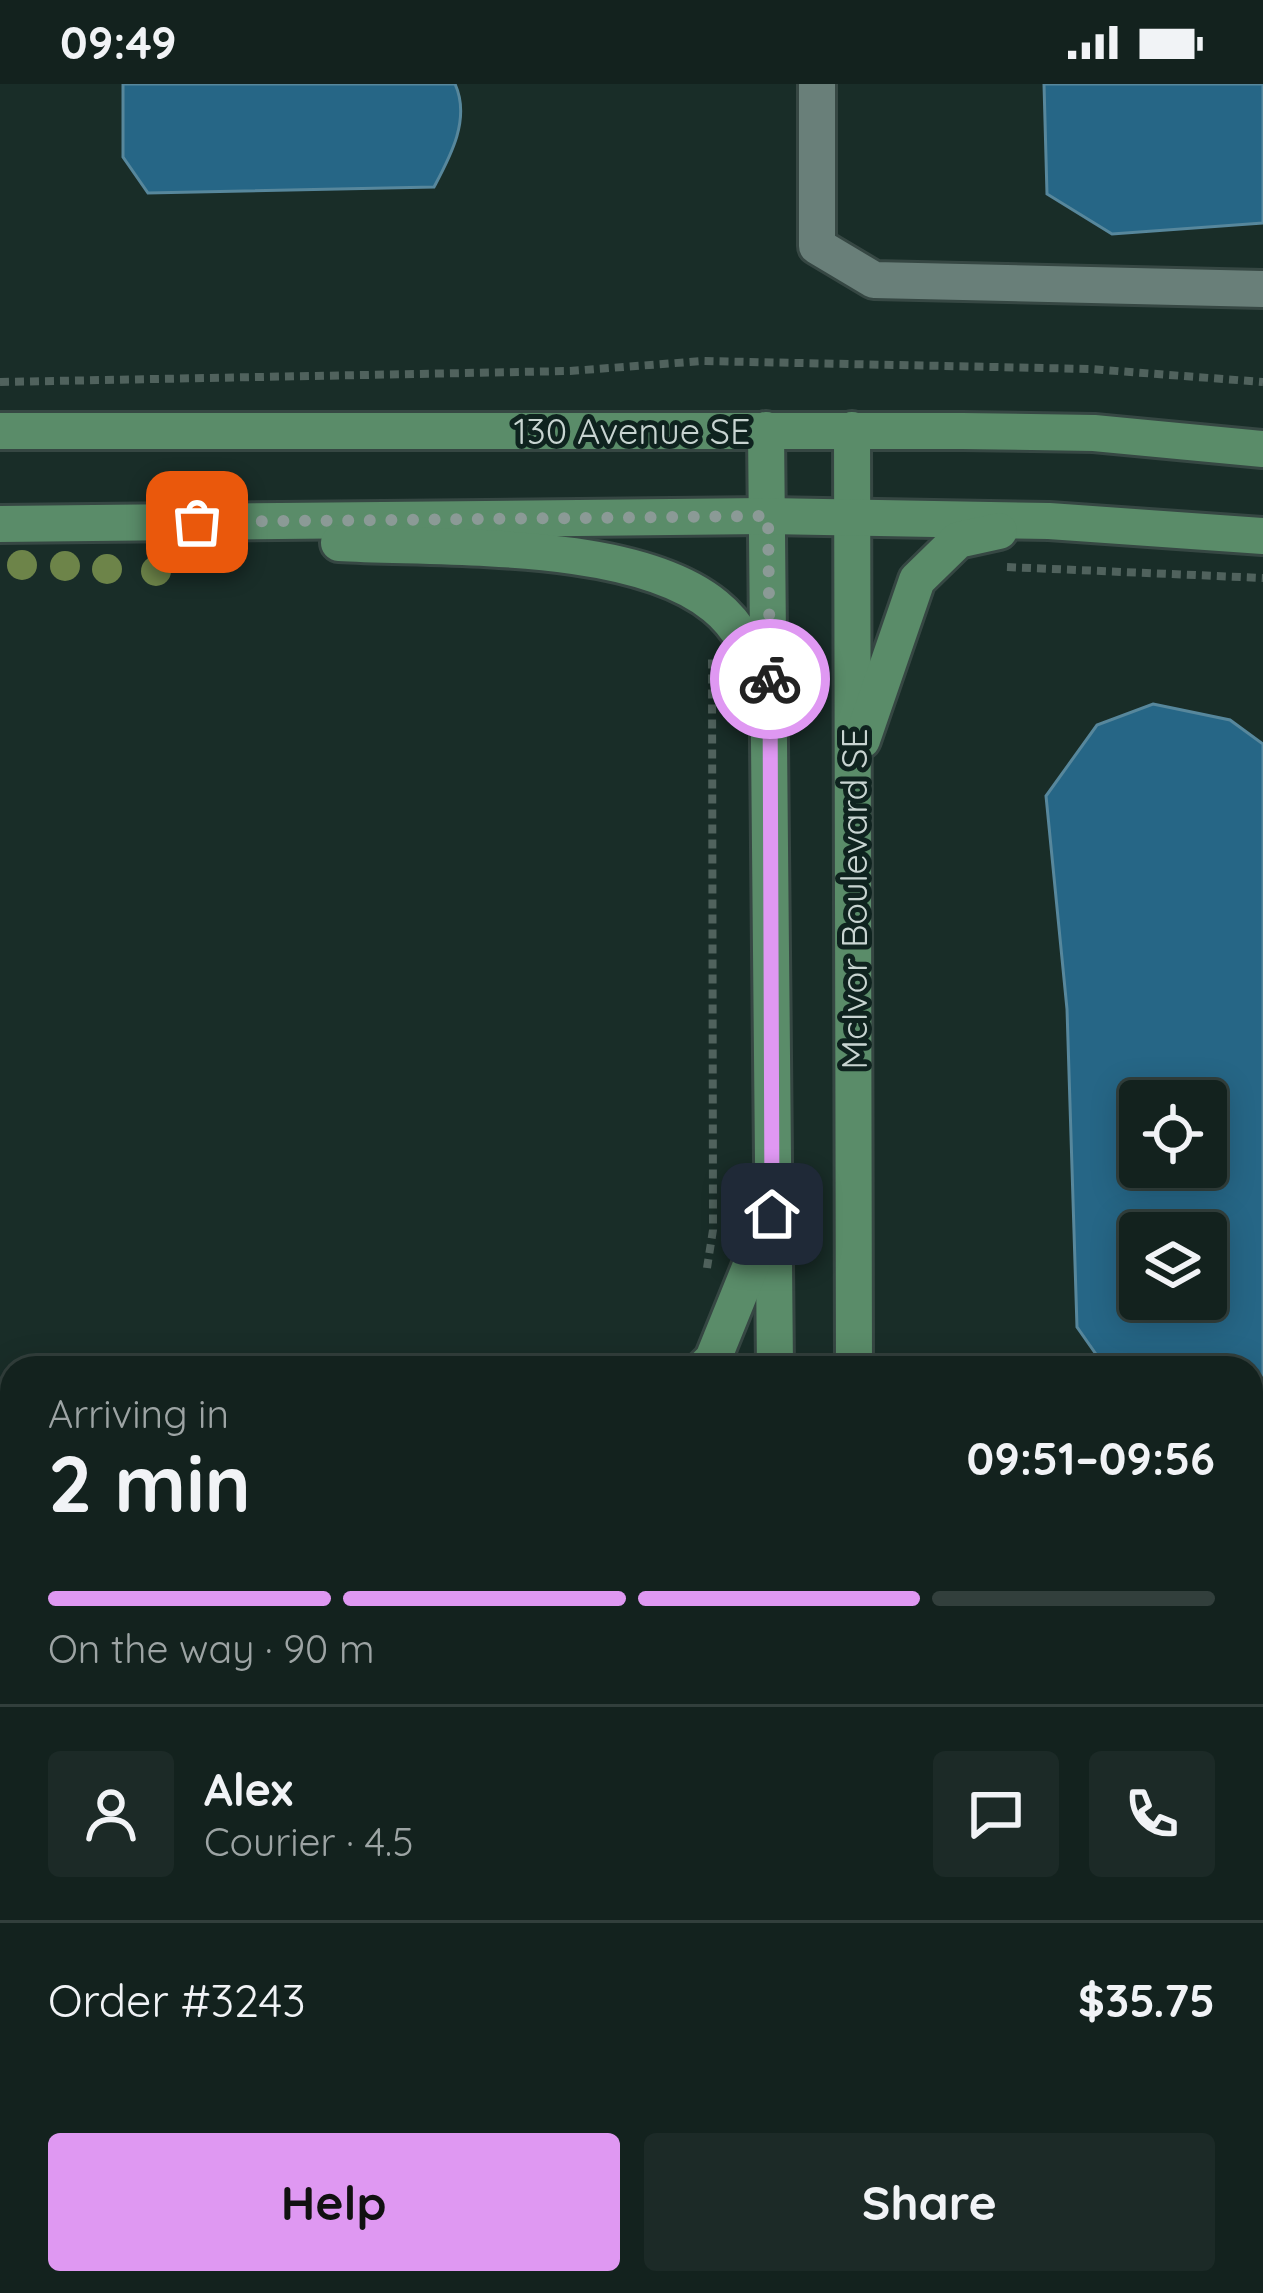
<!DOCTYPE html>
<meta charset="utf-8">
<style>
body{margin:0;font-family:Quicksand,sans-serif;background:#1c2a27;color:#f1f3f6;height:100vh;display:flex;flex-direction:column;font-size:45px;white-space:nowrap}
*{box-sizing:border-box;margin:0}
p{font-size:39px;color:#9da4a4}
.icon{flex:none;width:66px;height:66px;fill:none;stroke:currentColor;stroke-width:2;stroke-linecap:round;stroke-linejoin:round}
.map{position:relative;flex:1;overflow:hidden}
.details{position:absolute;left:0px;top:1272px;width:1263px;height:939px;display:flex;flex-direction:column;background:#13221e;border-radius:36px 36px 0 0;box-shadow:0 6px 30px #0003,0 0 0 3px #323f3c}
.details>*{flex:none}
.fabs{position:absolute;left:1119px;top:996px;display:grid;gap:24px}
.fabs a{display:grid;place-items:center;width:108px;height:108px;border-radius:12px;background:#13221e;box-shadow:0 6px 30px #0003,0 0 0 3px #323f3c;font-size:60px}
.pin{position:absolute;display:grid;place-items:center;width:102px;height:102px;color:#fff;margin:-51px;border-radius:24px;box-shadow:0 6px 18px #0006}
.courier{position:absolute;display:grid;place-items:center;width:120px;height:120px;margin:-60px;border:9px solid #df98f2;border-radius:50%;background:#fff;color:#222;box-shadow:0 3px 15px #0007}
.headline em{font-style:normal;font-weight:700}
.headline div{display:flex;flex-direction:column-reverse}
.headline{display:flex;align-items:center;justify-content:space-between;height:204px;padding:0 48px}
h1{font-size:78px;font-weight:700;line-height:90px}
.bar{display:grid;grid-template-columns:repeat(4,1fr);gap:18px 12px;align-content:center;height:144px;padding:0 48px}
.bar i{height:15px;border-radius:9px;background:#323f3c}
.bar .active{background:#df98f2}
.bar p{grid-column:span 4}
.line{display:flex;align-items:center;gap:30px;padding:0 48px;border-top:3px solid #323f3c}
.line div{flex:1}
.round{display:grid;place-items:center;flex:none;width:126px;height:126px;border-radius:12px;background:#1c2a27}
.primary-button{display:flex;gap:24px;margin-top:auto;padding:24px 48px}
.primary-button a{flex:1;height:138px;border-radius:12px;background:#df98f2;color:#111;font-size:48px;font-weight:700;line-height:138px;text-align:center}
.primary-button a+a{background:#1c2a27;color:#f1f3f6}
.status{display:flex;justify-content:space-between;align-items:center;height:84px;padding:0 60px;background:#13221e;direction:ltr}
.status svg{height:33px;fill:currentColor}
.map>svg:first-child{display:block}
.green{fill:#303b0c}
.water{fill:#266686;stroke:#57879c;stroke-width:3;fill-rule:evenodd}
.building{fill:#394f52;stroke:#677f82;stroke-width:3}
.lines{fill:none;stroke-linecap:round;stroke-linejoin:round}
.minor-casing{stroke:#364743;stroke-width:42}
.major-casing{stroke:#364743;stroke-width:42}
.path{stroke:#50625d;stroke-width:8;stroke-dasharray:9 6;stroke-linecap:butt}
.minor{stroke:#697f79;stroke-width:36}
.major{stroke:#5a8c69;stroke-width:36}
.tree{fill:#6d8449}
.done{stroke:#8b9a96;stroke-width:12;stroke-dasharray:0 21.6}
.route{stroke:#df98f2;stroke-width:15}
.labels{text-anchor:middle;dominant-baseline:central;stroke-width:10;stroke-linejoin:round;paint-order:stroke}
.street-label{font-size:36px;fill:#c8d4d1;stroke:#0f231f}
</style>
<div class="status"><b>09:49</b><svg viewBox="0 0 49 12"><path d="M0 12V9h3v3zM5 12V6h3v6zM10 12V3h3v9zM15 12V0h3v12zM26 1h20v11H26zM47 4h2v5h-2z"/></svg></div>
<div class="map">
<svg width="1263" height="2209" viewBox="0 0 1263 2209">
<rect width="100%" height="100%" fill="#192d28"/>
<g class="green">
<rect x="0" y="1420" width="12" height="394"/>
<polygon points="442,2199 761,2199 762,2209 442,2209"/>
</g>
<g class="water">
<path d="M 123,0 L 455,0 C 471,35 450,73 434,103 L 148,109 L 123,73 Z"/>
<polygon points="1044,0 1263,0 1263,139 1112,150 1047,110"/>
<path d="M 1153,620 L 1230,636 L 1263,660 L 1263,1298 L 1251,1301 L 1251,1284 L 1105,1283 L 1077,1243 L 1067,925 L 1046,712 L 1097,641 ZM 1206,1017 L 1206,1083 L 1140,1083 L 1140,1017 ZM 1206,1149 L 1206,1215 L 1140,1215 L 1140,1149 Z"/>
<polygon points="0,1514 12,1517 12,1652 0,1653"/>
</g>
<g class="building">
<polygon points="1251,1707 1263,1708 1263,1804 1251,1804"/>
<polygon points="5,1874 12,1874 12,1948 3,1948"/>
<polygon points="12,2119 12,2175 0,2175 3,2120"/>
<polygon points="14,2199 120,2199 119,2209 14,2209"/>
<polygon points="268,2202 373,2203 373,2209 268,2209"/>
</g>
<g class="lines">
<defs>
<g id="minor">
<polyline points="817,0 817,162 874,196 1263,205"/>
<polyline points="0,1364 12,1364"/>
<polyline points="1251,1866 1263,1866"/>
<polyline points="1251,1981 1263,1978"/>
<polyline points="0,2067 12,2067"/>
<polyline points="1251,2081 1263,2078"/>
<polyline points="204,2209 204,2199"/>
</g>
<g id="major">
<polyline points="766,346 775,1284"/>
<polyline points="852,346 854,1284"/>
<polyline points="0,347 962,347 1094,349 1263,365"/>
<polyline points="0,440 768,432 1049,437 1263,452"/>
<path d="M 339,459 C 443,465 633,455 715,522 C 740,542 752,569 763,599"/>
<polyline points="862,656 917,496 958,456 999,447"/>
<polyline points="704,1284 713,1275 766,1144"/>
<polyline points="801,2199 802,2209"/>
<polyline points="872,2199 874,2209"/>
<polyline points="945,2209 950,2199"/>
</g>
</defs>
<use href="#minor" class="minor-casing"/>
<use href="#major" class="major-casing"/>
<g class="path">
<polyline points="0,298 570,287 703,277 1090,285 1263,298"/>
<polyline points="1007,483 1263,494"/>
<polyline points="707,1184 713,1146 712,575"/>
<polyline points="0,1755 12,1755"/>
<polyline points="733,2199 735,2209"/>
<polyline points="460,2209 460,2199"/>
</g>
<use href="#minor" class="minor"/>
<use href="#major" class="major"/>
</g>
<g class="tree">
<circle cx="22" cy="481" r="15"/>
<circle cx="65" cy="482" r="15"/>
<circle cx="107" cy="485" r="15"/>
<circle cx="156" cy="487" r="15"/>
</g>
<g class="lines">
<polyline class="done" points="197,438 768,432 770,595"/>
<polyline class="route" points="770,595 772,1130"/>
</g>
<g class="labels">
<g class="street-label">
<text x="632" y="346">130 Avenue SE</text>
<text transform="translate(853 815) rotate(-90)">McIvor Boulevard SE</text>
</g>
</g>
</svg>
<div class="fabs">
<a><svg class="icon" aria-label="locate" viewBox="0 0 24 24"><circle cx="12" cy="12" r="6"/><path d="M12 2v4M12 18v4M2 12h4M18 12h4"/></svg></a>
<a><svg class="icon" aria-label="layers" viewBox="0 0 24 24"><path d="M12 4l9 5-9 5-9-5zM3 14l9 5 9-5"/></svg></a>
</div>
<div class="pin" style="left:197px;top:438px;background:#ea580c"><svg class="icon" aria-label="bag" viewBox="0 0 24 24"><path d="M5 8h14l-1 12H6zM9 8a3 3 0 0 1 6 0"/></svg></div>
<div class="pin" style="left:772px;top:1130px;background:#1f2937"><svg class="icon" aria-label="home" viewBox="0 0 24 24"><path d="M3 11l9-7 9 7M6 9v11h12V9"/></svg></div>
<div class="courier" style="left:770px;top:595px"><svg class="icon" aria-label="bike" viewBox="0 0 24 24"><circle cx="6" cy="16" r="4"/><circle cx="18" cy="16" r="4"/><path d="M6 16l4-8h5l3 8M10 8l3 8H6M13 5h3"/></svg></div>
<section class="details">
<div class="headline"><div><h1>2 min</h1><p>Arriving in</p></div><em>09:51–09:56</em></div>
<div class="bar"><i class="active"></i><i class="active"></i><i class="active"></i><i></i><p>On the way · 90 m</p></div>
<div class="line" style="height:216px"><a class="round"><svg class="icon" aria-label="person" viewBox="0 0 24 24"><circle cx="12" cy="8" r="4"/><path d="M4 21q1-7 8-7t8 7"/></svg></a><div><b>Alex</b><p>Courier · 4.5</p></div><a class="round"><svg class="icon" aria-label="chat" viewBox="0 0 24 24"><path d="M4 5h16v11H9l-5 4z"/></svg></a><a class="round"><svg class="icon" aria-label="phone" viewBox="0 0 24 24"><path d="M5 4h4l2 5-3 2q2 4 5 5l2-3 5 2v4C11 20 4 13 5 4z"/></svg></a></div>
<div class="line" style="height:156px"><div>Order #3243</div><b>$35.75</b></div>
<div class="primary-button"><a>Help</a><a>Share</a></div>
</section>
</div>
